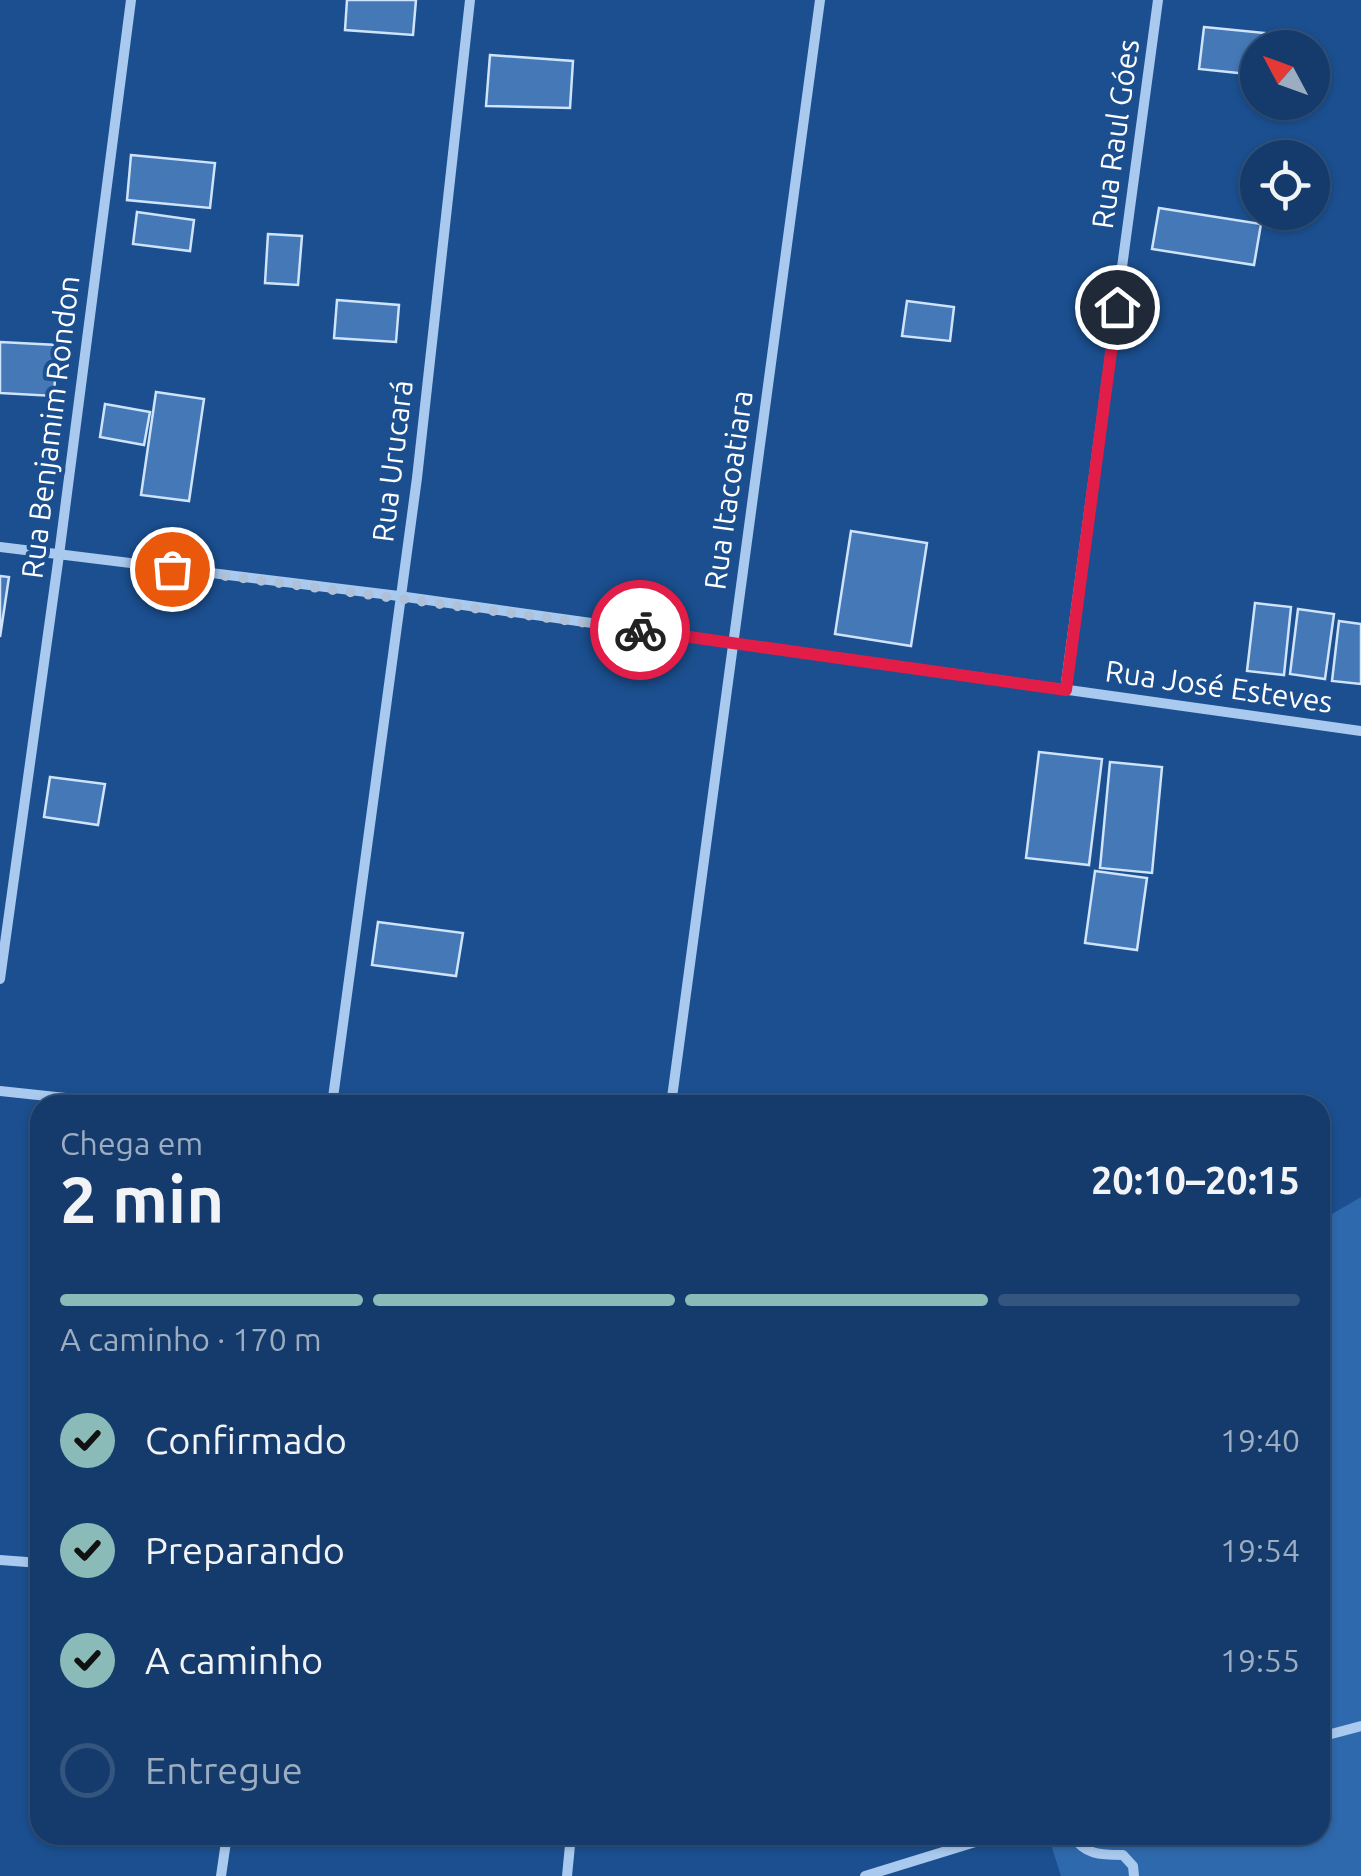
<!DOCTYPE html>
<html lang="pt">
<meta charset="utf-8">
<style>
body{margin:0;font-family:Ubuntu,sans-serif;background:#214673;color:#f1f3f6;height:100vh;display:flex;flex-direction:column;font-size:38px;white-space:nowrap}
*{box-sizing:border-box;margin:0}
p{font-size:32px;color:#9dadc1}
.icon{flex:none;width:55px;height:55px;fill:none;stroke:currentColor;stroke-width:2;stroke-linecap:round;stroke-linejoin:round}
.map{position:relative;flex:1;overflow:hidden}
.sheet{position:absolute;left:30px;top:1095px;width:1300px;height:750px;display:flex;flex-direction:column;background:#143b6b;border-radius:30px;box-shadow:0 2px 8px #0004,0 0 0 2px #33557e}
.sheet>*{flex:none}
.needle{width:65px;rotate:311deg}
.controls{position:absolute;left:1240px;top:30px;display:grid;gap:20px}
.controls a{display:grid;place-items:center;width:90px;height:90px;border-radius:50%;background:#143b6b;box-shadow:0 2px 8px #0004,0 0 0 2px #33557e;font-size:50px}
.pin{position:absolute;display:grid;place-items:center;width:85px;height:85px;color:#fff;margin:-42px;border:5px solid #fff;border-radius:50%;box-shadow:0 2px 10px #0007}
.courier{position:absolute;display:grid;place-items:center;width:100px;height:100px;margin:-50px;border:8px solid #e11d48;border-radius:50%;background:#fff;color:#222;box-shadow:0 2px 12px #0007}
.headline em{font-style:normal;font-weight:700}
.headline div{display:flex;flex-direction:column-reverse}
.headline{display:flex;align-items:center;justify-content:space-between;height:170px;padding:0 30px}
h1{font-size:65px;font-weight:700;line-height:75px}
.bar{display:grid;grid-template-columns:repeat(4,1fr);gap:15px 10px;align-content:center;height:120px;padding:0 30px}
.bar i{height:12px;border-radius:8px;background:#33557e}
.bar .active{background:#8bbbb9}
.bar p{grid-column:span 4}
ol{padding:0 30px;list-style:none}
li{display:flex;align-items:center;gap:30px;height:110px}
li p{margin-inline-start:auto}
li .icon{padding:10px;border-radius:50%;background:#8bbbb9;color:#111;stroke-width:4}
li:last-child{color:#9dadc1}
li i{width:55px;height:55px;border:5px solid #33557e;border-radius:50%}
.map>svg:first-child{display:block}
.green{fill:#2e69ad}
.building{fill:#4478b7;stroke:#cfe3fa;stroke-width:2.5}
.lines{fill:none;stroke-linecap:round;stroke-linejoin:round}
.street{stroke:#a9c9ee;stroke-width:10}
.done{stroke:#afc1d8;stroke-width:10;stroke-dasharray:0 18}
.route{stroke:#e11d48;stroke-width:12}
.labels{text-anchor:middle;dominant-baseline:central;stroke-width:8;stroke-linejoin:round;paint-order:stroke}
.street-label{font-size:30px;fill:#fff;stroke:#1b4f8f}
</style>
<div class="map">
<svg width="1361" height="1876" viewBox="0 0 1361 1876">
<rect width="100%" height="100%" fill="#1b4f8f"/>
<polygon class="green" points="1361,1197 1361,1876 1061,1876 1048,1835 1320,1835 1320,1221"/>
<g class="building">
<polygon points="347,0 416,0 413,35 345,30"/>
<polygon points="1204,27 1275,34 1273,48 1258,48 1258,75 1199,69"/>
<polygon points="490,55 573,61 570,108 486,106"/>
<polygon points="131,155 215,163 210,208 127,200"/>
<polygon points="1159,208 1261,224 1254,265 1152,249"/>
<polygon points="137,212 194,220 190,251 133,244"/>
<polygon points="268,234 302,236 298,285 265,283"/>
<polygon points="337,300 399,305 396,342 334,338"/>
<polygon points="907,301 954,307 950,341 902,336"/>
<polygon points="0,342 57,345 54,396 0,393"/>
<polygon points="156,392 204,399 189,501 141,495"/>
<polygon points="105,404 150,412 144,445 100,437"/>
<polygon points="851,531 927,543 911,646 835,634"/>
<polygon points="0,576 9,577 0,637"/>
<polygon points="1255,603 1291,607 1284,675 1247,671"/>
<polygon points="1298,609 1334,614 1325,679 1290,674"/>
<polygon points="1339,621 1361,624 1361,684 1332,681"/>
<polygon points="1039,752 1102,759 1089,865 1026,858"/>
<polygon points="1110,762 1162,767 1152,873 1100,868"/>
<polygon points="50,777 105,784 98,825 44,817"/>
<polygon points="1095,871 1147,878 1137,950 1085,943"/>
<polygon points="378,922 463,933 456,976 372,965"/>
</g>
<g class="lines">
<g class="street">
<polyline points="0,547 399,596 1361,731"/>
<polyline points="1065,690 1158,0"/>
<polyline points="0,979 59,555 131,0"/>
<polyline points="0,1091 131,1105"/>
<polyline points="332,1105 417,478 470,0"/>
<polyline points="671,1105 820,0"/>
<polyline points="0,1560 40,1563"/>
<polyline points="1320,1737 1361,1726"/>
<path d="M 1072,1835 C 1085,1855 1100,1855 1123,1855 L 1133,1866 L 1134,1876"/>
<polyline points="221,1876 227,1835"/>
<polyline points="567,1876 571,1835"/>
<polyline points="865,1876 998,1835"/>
</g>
</g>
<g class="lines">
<polyline class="done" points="172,569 640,630"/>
<polyline class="route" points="640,630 1066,690 1117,307"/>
</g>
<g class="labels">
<g class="street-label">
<text transform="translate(1115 134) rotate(-82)">Rua Raul Góes</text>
<text transform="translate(50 427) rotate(-83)">Rua Benjamim Rondon</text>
<text transform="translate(392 461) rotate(-83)">Rua Urucará</text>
<text transform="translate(728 490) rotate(-82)">Rua Itacoatiara</text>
<text transform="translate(1219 686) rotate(8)">Rua José Esteves</text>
</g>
</g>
</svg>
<div class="controls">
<a><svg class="needle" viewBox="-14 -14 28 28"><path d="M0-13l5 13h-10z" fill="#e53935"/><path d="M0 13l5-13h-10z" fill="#9dadc1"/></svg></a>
<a><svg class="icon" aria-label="locate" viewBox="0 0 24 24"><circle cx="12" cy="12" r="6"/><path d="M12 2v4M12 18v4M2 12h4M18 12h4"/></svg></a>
</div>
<div class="pin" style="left:172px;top:569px;background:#ea580c"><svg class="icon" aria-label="bag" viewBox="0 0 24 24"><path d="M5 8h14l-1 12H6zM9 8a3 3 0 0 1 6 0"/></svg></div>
<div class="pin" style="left:1117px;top:307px;background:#1f2937"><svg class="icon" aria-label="home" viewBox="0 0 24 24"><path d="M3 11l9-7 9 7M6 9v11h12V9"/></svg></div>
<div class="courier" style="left:640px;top:630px"><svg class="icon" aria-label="bike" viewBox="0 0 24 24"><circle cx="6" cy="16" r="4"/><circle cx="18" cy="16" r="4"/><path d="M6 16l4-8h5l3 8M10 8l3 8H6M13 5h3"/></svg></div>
<section class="sheet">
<div class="headline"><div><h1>2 min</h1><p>Chega em</p></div><em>20:10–20:15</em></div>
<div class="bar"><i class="active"></i><i class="active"></i><i class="active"></i><i></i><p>A caminho · 170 m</p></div>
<ol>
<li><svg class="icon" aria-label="check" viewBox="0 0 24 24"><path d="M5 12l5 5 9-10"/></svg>Confirmado<p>19:40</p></li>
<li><svg class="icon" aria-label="check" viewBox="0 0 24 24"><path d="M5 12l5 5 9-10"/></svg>Preparando<p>19:54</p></li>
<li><svg class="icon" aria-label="check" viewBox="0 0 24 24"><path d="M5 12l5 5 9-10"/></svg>A caminho<p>19:55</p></li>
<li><i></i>Entregue</li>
</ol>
</section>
</div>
